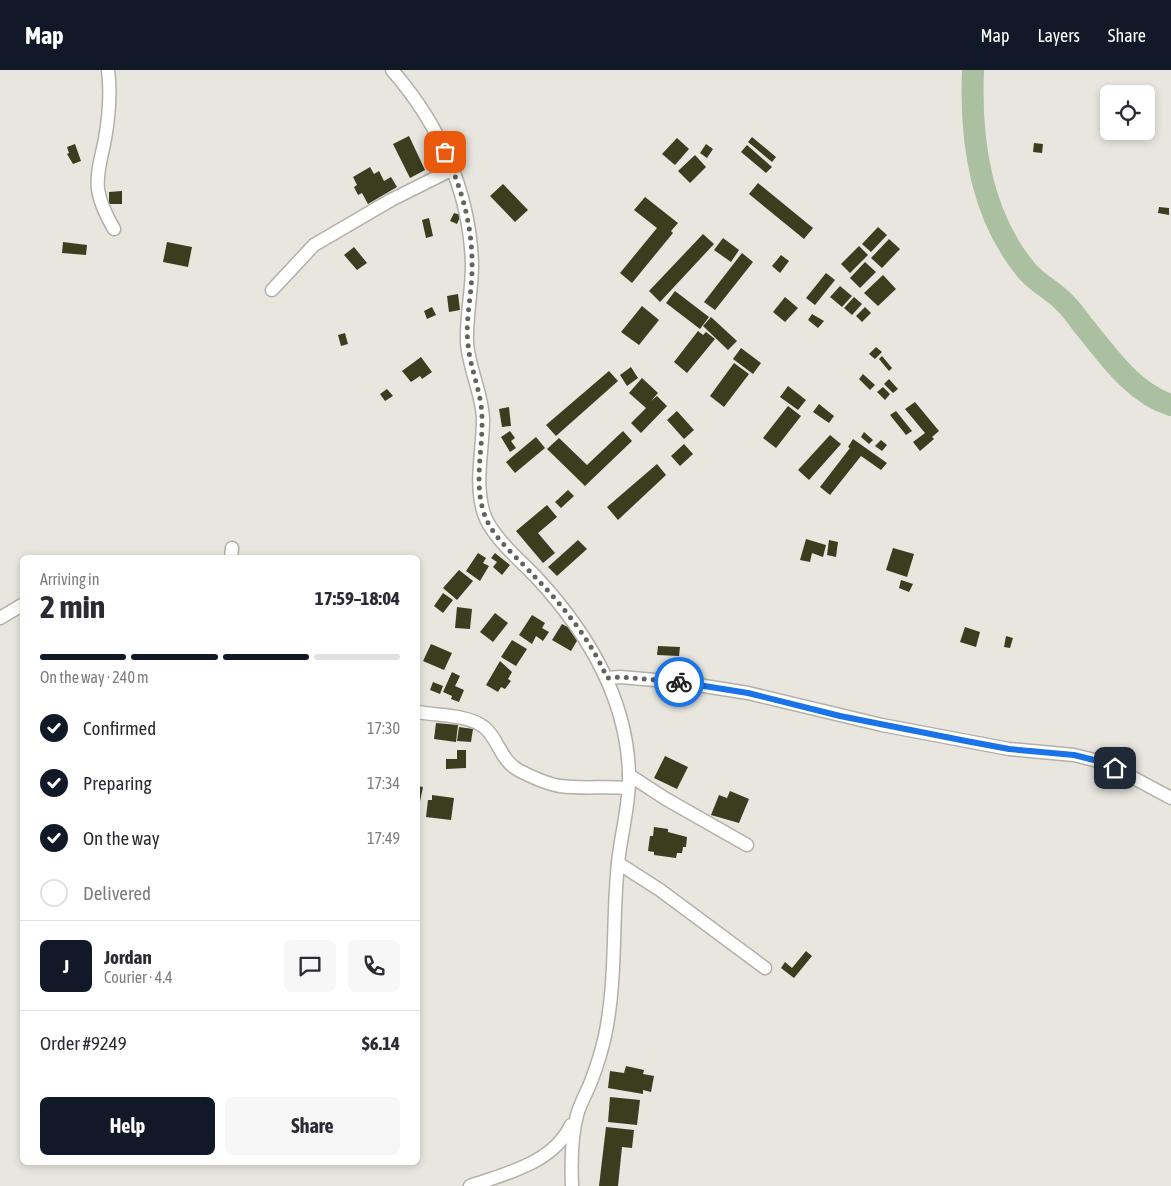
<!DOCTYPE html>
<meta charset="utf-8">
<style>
body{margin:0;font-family:"Asap Condensed",sans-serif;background:#f7f7f7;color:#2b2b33;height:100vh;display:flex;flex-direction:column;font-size:19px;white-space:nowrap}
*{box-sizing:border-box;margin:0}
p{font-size:16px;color:#7c7c81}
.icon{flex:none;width:28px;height:28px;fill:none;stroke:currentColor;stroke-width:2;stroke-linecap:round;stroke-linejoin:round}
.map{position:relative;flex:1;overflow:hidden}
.details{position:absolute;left:20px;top:485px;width:400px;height:610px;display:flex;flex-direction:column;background:#fff;border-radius:8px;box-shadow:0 2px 8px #0003}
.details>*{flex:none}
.tools{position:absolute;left:1100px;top:15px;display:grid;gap:10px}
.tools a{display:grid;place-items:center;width:55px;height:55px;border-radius:8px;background:#fff;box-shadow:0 2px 8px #0003;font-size:25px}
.pin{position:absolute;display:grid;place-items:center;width:42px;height:42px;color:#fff;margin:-21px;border-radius:10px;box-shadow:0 2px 8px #0006}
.courier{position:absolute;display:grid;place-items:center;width:50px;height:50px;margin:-25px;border:4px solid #1a73e8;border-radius:50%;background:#fff;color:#222;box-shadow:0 1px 6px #0007}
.head em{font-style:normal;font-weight:700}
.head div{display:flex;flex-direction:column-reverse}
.head{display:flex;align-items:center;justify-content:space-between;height:85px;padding:0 20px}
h1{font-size:32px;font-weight:700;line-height:38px}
.bar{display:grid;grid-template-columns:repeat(4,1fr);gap:8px 5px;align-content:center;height:60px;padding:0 20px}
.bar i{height:6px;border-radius:4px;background:#e1e1e2}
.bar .selected{background:#111827}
.bar p{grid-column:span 4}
.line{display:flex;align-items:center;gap:12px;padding:0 20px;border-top:1px solid #e1e1e2}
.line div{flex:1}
.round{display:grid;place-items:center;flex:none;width:52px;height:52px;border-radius:8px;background:#f7f7f7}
ol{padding:0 20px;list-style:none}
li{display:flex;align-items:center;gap:15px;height:55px}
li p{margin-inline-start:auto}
li .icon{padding:5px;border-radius:50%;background:#111827;color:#fff;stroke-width:4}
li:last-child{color:#7c7c81}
li i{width:28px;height:28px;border:2px solid #e1e1e2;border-radius:50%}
.action{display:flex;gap:10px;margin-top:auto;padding:10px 20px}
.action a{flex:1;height:58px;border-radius:8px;background:#111827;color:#fff;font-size:20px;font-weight:700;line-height:58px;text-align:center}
.action a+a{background:#f7f7f7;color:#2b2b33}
header{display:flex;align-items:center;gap:30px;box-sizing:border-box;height:70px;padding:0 25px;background:#111827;color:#fff}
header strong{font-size:24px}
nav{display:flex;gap:28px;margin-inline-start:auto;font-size:18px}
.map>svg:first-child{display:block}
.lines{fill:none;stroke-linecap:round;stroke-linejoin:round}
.river{stroke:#abc0a0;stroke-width:22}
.building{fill:#3a3d1e}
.minor-casing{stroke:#b2b0a9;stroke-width:15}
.minor{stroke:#fff;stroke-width:12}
.done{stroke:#656360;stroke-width:5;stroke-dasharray:0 9}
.route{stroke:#1a73e8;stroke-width:6}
</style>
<header>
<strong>Map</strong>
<nav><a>Map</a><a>Layers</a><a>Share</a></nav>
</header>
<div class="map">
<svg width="1171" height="1116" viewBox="0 0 1171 1116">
<rect width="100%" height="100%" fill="#e8e6df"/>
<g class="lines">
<path class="river" d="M 973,0 C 970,70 981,146 1027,201 C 1038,214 1054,221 1065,233 C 1071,239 1077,247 1082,254 C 1107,284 1132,323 1171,335"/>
</g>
<g class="building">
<polygon points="409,66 425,100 410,108 393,74"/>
<polygon points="752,67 776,87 772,92 748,72"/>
<polygon points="677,68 689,79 675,95 662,84"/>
<polygon points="1034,73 1043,74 1042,83 1033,82"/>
<polygon points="75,74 81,91 73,94 67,84 69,83 67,77"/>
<polygon points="706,74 713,79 707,88 700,83"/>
<polygon points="747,75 772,97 766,103 741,82"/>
<polygon points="695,85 706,97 690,113 678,101"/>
<polygon points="370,97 374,104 379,101 384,111 391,107 397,117 368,134 362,123 358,125 354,117 357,115 353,107"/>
<polygon points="758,113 813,158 804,169 749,124"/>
<polygon points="503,114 528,140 515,152 490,126"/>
<polygon points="122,121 122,134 109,134 109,122"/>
<polygon points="645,127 678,153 671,161 673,163 632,213 620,203 657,158 634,140"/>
<polygon points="1159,137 1169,138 1169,145 1158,143"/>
<polygon points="454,143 461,145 457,154 450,151"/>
<polygon points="429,148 433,166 426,168 422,150"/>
<polygon points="878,157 887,165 871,182 862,174"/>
<polygon points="703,164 714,174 660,232 649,221"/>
<polygon points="723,168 739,180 731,192 714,180"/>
<polygon points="889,169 900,179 882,198 871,188"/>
<polygon points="63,172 87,175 86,185 62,183"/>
<polygon points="167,172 192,177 188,197 163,192"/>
<polygon points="859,176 868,185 850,203 841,194"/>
<polygon points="354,177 367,193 357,200 344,185"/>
<polygon points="742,183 753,192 715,240 704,232"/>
<polygon points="781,185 789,191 780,203 772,196"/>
<polygon points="865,192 876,202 860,218 850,208"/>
<polygon points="826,203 835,210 815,235 806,228"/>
<polygon points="883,205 896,219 878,236 864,223"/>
<polygon points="840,216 852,226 842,237 830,227"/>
<polygon points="675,221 709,247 700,259 666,233"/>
<polygon points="458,224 460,240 449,242 447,226"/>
<polygon points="785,227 798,238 785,252 773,242"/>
<polygon points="854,227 862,234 852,245 844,238"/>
<polygon points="642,236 659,250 639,275 621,262"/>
<polygon points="432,237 436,245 427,249 424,241"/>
<polygon points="865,237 871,243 862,252 856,246"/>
<polygon points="812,244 824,251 818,258 808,250"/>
<polygon points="711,247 737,271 728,280 703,256"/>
<polygon points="698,261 703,265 706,262 715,269 687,303 674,292"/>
<polygon points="345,263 348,274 341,276 338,265"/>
<polygon points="876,277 882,282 875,289 869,284"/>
<polygon points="741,278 761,293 753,304 733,289"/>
<polygon points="882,286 892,298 889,301 879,289"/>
<polygon points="421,287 432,302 422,309 420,306 411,312 402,301"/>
<polygon points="734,293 749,304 724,337 710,326"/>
<polygon points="631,297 638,308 627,316 620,305"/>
<polygon points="609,301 618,311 556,366 546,355"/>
<polygon points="863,304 875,315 870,320 859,309"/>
<polygon points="642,308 658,323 651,331 657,326 667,336 641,363 631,353 646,338 629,323"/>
<polygon points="889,309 898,319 893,323 884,314"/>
<polygon points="788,316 806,330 798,340 780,327"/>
<polygon points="883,317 890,324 885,330 877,322"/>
<polygon points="387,319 393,326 385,331 380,324"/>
<polygon points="915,332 939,361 932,367 934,369 920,381 913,372 925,363 905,339"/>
<polygon points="819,334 834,346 829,353 813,342"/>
<polygon points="788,336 801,346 776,378 763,368"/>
<polygon points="509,337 511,356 502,357 499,339"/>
<polygon points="677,341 694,360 684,369 667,350"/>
<polygon points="896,341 912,361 906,365 890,345"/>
<polygon points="510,361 515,368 511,371 516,378 510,382 501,367"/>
<polygon points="623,361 632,371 585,416 547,379 559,368 587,395"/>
<polygon points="864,362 873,370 869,374 861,367"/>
<polygon points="830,365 841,374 809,410 798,400"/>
<polygon points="536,367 545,378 515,403 506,392"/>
<polygon points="853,369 887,393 881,400 861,386 830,425 820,417 850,378 848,377"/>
<polygon points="881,370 887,375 882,381 875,376"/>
<polygon points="684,374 693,384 680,396 671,386"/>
<polygon points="657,394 666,405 618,450 607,437"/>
<polygon points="568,420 574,426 561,438 555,432"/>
<polygon points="547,435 557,447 538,463 555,483 543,493 516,461"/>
<polygon points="806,469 826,475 823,487 812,483 810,492 800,490"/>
<polygon points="578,470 587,479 557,506 548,497"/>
<polygon points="829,470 838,472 836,487 827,485"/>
<polygon points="893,478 914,484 907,507 886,500"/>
<polygon points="478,483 486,488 483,493 489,496 480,511 466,501"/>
<polygon points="495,483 510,495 502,505 493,497 497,492 491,488"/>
<polygon points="459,500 473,511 457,530 443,518"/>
<polygon points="901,510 913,514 909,522 899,518"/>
<polygon points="443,523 453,530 443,543 434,536"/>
<polygon points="457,537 472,539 470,559 455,558"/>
<polygon points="495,543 508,553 493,572 480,562"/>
<polygon points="532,545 545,553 542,558 549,562 543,571 536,566 532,574 519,565"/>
<polygon points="562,554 581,564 571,581 552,570"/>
<polygon points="965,557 980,562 976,577 960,572"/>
<polygon points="1006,566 1013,568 1010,578 1004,577"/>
<polygon points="512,570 527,579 516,596 501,587"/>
<polygon points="431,574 452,583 444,600 423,591"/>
<polygon points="658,576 680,577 679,586 657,585"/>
<polygon points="500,591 512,602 508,609 511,611 505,619 501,617 498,622 486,615"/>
<polygon points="452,602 460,606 455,616 464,620 459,632 451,629 452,626 443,622"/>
<polygon points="433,612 443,616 440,624 430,620"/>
<polygon points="436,653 458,655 456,672 434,669"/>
<polygon points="459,657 473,659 471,672 457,671"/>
<polygon points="457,680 466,680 466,698 446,699 446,689 457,689"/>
<polygon points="665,686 688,697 677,719 654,708"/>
<polygon points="418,716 423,717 419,736 418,736"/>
<polygon points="730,721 749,729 739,753 711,745 719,725 727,728"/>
<polygon points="432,725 454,728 451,750 426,747 428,730 432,730"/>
<polygon points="654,757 668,759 668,762 687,767 686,777 683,777 682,783 677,783 676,788 654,785 654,782 648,781 650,766 653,766"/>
<polygon points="806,881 812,886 794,908 781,898 785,892 792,898"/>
<polygon points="626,996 644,1000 643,1004 654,1006 651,1022 643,1020 643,1024 608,1018 610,1001 624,1003"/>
<polygon points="610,1027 640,1030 637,1055 608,1052"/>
<polygon points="606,1057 634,1060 632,1078 622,1077 618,1116 599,1116"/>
</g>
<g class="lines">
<defs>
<g id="minor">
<path d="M 108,0 C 111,23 109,46 105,69 C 102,85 96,103 98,119 C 100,134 107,147 114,159"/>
<path d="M 392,0 C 440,55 470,122 472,195 C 472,221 466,247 467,273 C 469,299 482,323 483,349 C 483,381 474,413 484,444 C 492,467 520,490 537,508 C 587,562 627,628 629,704 C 630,734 621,763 618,793 C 612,850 617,909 605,966 C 602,979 598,993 593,1006 C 589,1019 581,1031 577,1045 C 571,1068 571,1092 572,1116"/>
<polyline points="272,220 314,175 391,130 453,99"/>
<polyline points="231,488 232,478"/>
<polyline points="0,548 22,535"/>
<polyline points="607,608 620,607 679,612 748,623 882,655 1009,679 1074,685 1094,690 1115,698 1171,728"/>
<path d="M 418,642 C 438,646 466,644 484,657 C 499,669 500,691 520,701 C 532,707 547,714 560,716 C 582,719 605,716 628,718"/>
<polyline points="629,705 666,729 747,775"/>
<polyline points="618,793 660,820 765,898"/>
<path d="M 470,1116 C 507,1103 553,1093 571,1055"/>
</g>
</defs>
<use href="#minor" class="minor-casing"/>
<use href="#minor" class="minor"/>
</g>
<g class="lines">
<path class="done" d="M 445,82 C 462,119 473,158 472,199 C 472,224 465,250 468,274 C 470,299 482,323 482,348 C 483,381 473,414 485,446 C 493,468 519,489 535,507 C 563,536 591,570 607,608 L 620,607 L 679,612"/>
<polyline class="route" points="679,612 748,623 840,646 966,671 1009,679 1074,685 1094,690 1115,698"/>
</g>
</svg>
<div class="tools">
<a><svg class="icon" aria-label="locate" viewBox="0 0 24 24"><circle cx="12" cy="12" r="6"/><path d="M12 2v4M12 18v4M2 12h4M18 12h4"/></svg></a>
</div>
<div class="pin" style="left:445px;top:82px;background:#ea580c"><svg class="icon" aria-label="bag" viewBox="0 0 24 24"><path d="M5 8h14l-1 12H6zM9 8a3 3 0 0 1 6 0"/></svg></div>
<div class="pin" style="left:1115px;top:698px;background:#1f2937"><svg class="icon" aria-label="home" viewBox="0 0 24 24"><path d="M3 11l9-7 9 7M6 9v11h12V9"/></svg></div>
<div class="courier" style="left:679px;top:612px"><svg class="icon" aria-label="bike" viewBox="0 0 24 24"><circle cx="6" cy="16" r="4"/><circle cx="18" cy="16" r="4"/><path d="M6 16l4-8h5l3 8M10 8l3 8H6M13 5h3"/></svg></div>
<section class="details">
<div class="head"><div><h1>2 min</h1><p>Arriving in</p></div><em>17:59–18:04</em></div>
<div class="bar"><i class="selected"></i><i class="selected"></i><i class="selected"></i><i></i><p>On the way · 240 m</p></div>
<ol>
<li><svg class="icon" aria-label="check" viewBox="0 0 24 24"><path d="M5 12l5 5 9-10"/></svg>Confirmed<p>17:30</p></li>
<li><svg class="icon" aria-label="check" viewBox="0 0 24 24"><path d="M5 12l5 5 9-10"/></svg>Preparing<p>17:34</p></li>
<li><svg class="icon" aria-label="check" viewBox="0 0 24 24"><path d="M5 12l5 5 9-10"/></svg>On the way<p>17:49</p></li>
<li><i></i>Delivered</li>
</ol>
<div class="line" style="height:90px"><b class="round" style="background:#111827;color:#fff">J</b><div><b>Jordan</b><p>Courier · 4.4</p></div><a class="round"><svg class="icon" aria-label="chat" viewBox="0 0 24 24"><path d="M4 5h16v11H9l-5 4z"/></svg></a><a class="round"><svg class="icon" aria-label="phone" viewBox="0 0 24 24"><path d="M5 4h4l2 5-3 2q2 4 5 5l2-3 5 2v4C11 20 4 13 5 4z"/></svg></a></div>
<div class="line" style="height:65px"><div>Order #9249</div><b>$6.14</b></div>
<div class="action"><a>Help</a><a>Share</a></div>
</section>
</div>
